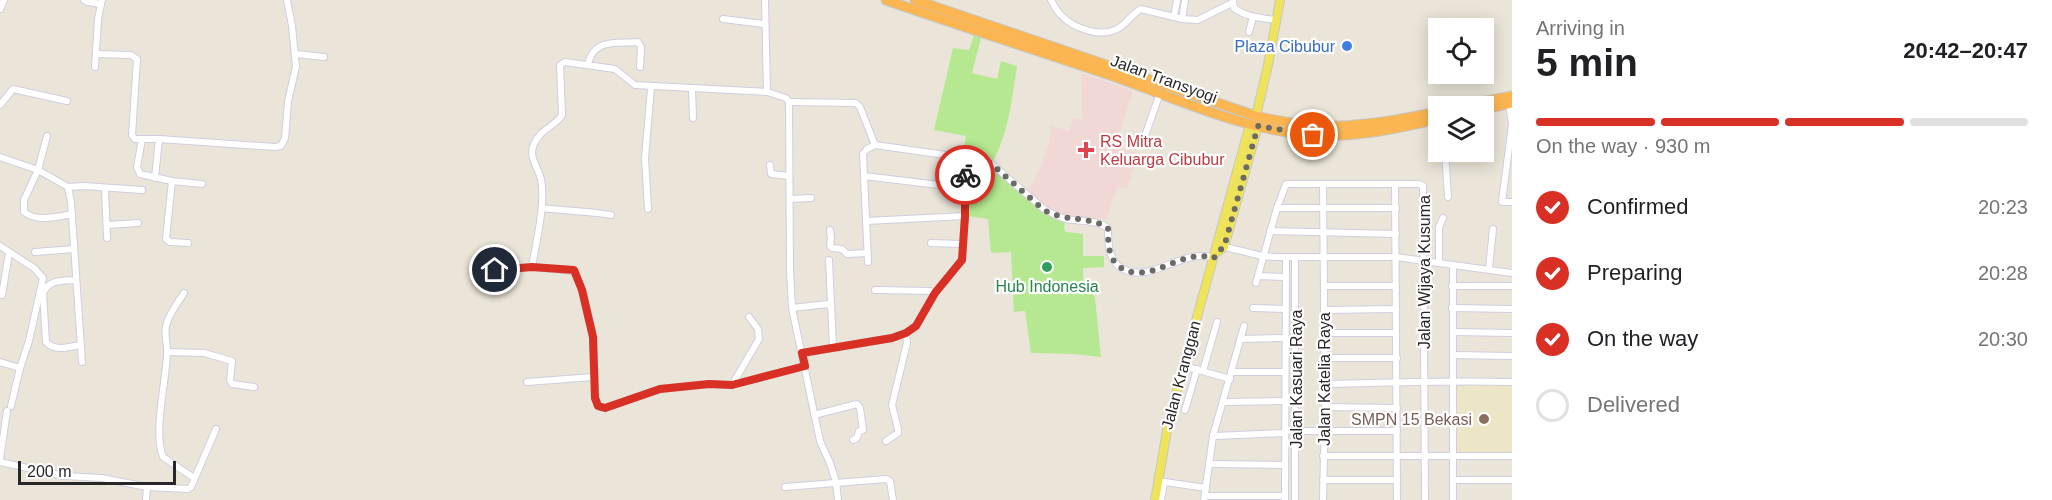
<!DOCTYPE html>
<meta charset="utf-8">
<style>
body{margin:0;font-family:Helvetica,sans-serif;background:#f6f6f6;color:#202124;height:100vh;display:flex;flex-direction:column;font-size:22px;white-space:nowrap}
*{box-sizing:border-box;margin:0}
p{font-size:20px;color:#757577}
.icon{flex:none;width:33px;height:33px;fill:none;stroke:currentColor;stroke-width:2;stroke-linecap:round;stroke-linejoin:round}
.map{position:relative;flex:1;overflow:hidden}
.sheet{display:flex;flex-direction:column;background:#fff;width:540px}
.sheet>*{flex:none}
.buttons{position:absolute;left:1428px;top:18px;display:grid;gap:12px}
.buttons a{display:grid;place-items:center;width:66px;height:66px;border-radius:0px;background:#fff;box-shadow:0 3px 15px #0003;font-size:30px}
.scale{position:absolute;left:18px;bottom:15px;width:158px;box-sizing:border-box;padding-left:6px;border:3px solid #272727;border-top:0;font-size:16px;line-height:21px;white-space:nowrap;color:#272727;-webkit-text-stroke:4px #fff;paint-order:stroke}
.pin{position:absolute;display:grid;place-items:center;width:51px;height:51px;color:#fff;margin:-26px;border:3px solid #fff;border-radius:50%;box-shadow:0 2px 6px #0007}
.courier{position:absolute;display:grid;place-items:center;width:60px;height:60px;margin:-30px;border:4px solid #d93025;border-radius:50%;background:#fff;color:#222;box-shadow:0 2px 8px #0007}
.head em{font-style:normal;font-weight:800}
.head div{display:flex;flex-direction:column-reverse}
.head{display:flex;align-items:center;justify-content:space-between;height:102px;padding:0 24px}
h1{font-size:39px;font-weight:800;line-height:45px}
.bar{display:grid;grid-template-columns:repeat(4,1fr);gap:9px 6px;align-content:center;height:72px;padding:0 24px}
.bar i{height:8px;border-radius:4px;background:#e0e0e0}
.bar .active{background:#d93025}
.bar p{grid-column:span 4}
ol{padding:0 24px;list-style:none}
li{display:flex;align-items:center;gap:18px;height:66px}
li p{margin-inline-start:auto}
li .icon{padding:6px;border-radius:50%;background:#d93025;color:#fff;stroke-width:4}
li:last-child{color:#757577}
li i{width:33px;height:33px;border:3px solid #e0e0e0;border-radius:50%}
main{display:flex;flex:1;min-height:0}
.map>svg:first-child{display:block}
.education{fill:#ece6c7}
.medical{fill:#f1d8d5}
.pitch{fill:#b5e890}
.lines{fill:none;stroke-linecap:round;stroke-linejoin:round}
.minor-casing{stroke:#cecee0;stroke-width:8}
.major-casing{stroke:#c7c7c7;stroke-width:10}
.highway-casing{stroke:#c7c7c7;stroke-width:11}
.minor{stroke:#fff;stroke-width:6}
.major{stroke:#eee359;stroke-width:8}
.highway{stroke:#fbb652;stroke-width:9}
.done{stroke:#6b6a65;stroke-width:6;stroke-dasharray:0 10.8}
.route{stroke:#d93025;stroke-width:8}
.shop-dot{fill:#3f7fe0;stroke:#fff;stroke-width:2}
.health-dot{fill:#e0444e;stroke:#fff;stroke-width:2}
.leisure-dot{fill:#2e9e5b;stroke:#fff;stroke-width:2}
.education-dot{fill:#8d6e63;stroke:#fff;stroke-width:2}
.labels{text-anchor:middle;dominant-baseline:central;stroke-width:4.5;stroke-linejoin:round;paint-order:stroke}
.shop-label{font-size:16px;fill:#366cbe;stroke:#fff;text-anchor:end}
.street-label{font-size:16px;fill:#272727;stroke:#fff}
.health-label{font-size:16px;fill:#be3a42;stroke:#fff;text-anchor:start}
.leisure-label{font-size:16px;fill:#27864d;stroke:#fff}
.education-label{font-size:16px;fill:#785e54;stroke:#fff;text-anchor:end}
</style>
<main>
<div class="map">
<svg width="1512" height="500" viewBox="0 0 1512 500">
<rect width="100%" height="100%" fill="#eae5d8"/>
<polygon class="education" points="1455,386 1512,386 1512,453 1455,454"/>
<polygon class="medical" points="1081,73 1133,91 1115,146 1138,154 1127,189 1117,187 1106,220 1087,217 1079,218 1056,213 1027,192 1037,176 1048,146 1051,126 1069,131 1073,118 1082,119"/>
<g class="pitch">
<path d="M 974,35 L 981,38 L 972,73 L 997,79 L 1001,61 L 1017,66 C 1012,98 1009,132 993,161 L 988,157 L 963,152 L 966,136 L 934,130 L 953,48 L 969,50 Z"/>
<polygon points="967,159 990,166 1042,212 1052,217 1065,220 1064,229 1066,232 1083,234 1083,256 1104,256 1104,267 1083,268 1083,280 1095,298 1101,357 1074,354 1031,353 1025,311 1014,312 1011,252 991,253 988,219 966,216"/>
</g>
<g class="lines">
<defs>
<g id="minor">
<polyline points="84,0 88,2 101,4"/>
<polyline points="765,0 767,92"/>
<path d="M 1051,0 C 1054,5 1057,12 1062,16 C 1073,28 1099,37 1115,30 C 1126,26 1131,14 1141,9 L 1182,19 L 1198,20 L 1232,3"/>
<path d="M 1233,1 L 1234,8 C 1246,17 1261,18 1276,20"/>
<polyline points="0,9 4,0"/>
<polyline points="1174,17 1177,0"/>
<polyline points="723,19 764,24"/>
<polyline points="1182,19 1185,0"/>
<polyline points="1249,32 1253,17"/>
<polyline points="97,54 131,55 137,59 132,135 135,139 159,139 275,147 281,146 285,138 288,101 296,67 292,26 287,0"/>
<polyline points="296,54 324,57"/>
<path d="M 588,64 C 594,38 616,44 638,42 L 641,47 L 640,67"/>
<polyline points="95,67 98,19 102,0"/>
<polyline points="692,89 693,118"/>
<polyline points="789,102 856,103 860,107 875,145"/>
<polyline points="1509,104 1512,124 1502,202 1512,202"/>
<polyline points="0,105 13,89 67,101"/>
<polyline points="1146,133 1160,93"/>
<path d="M 47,136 L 38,170 L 24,200 L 24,212 C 36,222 57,217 72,214"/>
<polyline points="142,139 137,167 140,174 172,181 202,184"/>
<polyline points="1445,152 1448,197"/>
<polyline points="0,157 38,170 68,187 71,202 82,362"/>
<polyline points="770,165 771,174 789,176"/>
<polyline points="864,176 964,188"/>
<polyline points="155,178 159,139"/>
<polyline points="172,181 166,239 170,242 188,243"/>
<polyline points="1323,184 1325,407 1323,500"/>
<polyline points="1395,184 1397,500"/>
<polyline points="68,187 84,186 142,190"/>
<polyline points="105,188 107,238"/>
<polyline points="790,199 811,198"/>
<path d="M 542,208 C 566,211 588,211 611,215"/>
<polyline points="1277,208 1396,208"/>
<polyline points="648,209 645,158 651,88"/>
<polyline points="866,221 965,216"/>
<polyline points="107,225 138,223"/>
<polyline points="830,230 831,238 830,246 832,248 842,249 847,254 868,253"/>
<polyline points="1270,231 1396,234"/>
<polyline points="931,243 962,244"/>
<polyline points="0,246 34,268 43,278 29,341 20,368 0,362"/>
<polyline points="1221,246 1262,256 1274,257 1396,257 1453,265 1453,500"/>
<polyline points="35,252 74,249"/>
<polyline points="1295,257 1295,500"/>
<polyline points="829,260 833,347"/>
<path d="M 868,262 L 863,154 L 867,149 L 875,145 L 988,161 L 1044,209 C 1051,213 1058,217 1066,219 C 1082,222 1094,219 1108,228 C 1108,241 1108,259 1120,267 C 1149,287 1181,247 1214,258"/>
<polyline points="1439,263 1439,227 1443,218"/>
<polyline points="1453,265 1512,273"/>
<path d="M 532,267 C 536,242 546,204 541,179 C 538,167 528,157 534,144 C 540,129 557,125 562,115 L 560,65 L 565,62 L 615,69 L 635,85 L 767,92 L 786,98 L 789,102 L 790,270 L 792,308 L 820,441 L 830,463 L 836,482 L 838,500"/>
<polyline points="1489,268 1493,229"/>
<polyline points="495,270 532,267 574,271 582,289 593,337 595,398 599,407 605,408 660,389 709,384 732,385 805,366"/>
<polyline points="1258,276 1285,277"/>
<path d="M 76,280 C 63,281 49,279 43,293 L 46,342 C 55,352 69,347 80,345"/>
<polyline points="1256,283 1277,208 1286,184 1419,184 1423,186 1425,500"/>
<polyline points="1324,286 1396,286"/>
<polyline points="1452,286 1512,286"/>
<polyline points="875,290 930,291 935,293"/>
<path d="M 184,293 C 177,304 169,313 166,326 C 164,336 168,345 167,354 C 166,382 153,432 163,457 L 194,478"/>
<polyline points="2,295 9,253"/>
<polyline points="792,308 828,304 831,307"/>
<polyline points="1253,308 1285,309"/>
<polyline points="1452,308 1512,309"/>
<polyline points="1324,310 1396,309"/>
<polyline points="1453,332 1512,333"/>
<polyline points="1324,333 1396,333"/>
<polyline points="1240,339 1285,338"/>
<polyline points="167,352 204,353 232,361 230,380 232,384 254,387"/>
<polyline points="802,353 892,338 906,333 916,326 935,293 962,260 965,216 965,157"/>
<polyline points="1453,355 1512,356"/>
<polyline points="1325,358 1397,358"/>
<polyline points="1184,366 1230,379"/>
<polyline points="1203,371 1217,322"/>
<polyline points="1232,372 1285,372"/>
<polyline points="527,382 593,377"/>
<path d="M 1325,384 C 1387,383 1450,380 1512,382"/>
<polyline points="732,385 759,339 758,329 749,317"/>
<polyline points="1224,402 1285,401"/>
<polyline points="11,406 20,368"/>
<polyline points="1325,407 1397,408"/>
<polyline points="1185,410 1197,369"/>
<polyline points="814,415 857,404 860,408 863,430 859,431 857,438 853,440"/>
<polyline points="1285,431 1397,431"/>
<polyline points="1213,436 1285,433"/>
<polyline points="886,441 898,433 898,429 892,405 907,343 906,333"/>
<polyline points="1323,456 1512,456"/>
<polyline points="0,459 7,411"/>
<polyline points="0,462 64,476 102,478 147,487 188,489 191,487 216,429"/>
<polyline points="1210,464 1285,465"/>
<polyline points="1323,480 1397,480"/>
<polyline points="1453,480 1512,480"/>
<polyline points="1158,481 1206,488"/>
<polyline points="785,487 886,479 890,481 893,500"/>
<polyline points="1205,496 1285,496"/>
<polyline points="146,500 147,487"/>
<polyline points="1161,500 1164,483"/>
<polyline points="1204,500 1213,436 1244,326"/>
<polyline points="1285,500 1286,257"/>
</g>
<g id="major">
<polyline points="1256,116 1268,65 1280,0"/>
<polyline points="1216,253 1224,247 1258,126"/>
<polyline points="1155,500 1169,419 1250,124"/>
</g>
<g id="highway">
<path d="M 886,0 C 960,26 1034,49 1107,74 C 1174,97 1241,130 1312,135 C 1355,138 1397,128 1438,119"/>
<path d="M 915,0 L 1256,116 C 1325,133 1370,126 1438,112"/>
<polyline points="1462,106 1512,96"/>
<polyline points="1484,109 1512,103"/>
</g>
</defs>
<use href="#minor" class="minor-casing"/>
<use href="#major" class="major-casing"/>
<use href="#highway" class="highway-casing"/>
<use href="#minor" class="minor"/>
<use href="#major" class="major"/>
<use href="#highway" class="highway"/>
</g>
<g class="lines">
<path class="done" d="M 965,175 L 965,157 L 988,161 L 1044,210 C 1068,223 1087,215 1108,228 C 1108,242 1108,259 1120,267 C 1149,287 1181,247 1214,258 L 1216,253 L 1224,247 L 1258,126 L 1313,135"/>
<polyline class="route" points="495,270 532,267 574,270 582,290 593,337 595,398 598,406 605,408 660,389 709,384 732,385 805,366 802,353 892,338 906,333 916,326 935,293 962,260 965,216 965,175"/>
</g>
<circle class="shop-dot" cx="1347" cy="46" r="6"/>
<path class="health-dot" d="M1083 141h6v6h6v6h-6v6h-6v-6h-6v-6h6z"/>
<circle class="leisure-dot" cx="1047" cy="267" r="6"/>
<circle class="education-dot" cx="1484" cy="419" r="6"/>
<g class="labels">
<g class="shop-label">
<text x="1335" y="46">Plaza Cibubur</text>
</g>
<g class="street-label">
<text transform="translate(1164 79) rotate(20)">Jalan Transyogi</text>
<text transform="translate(1424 272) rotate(-90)">Jalan Wijaya Kusuma</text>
<text transform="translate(1181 375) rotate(-75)">Jalan Kranggan</text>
<text transform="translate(1296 379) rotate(-90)">Jalan Kasuari Raya</text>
<text transform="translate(1324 379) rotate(-90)">Jalan Katelia Raya</text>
</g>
<g class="health-label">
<text x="1100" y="141">RS Mitra<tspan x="1100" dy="18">Keluarga Cibubur</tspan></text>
</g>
<g class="leisure-label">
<text x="1047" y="286">Hub Indonesia</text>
</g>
<g class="education-label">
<text x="1472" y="419">SMPN 15 Bekasi</text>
</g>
</g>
</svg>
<div class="buttons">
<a><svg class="icon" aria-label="locate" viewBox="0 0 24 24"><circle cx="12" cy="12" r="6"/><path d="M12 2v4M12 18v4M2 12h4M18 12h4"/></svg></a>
<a><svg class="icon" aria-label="layers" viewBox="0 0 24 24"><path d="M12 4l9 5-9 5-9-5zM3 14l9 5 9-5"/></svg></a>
</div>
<div class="scale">200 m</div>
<div class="pin" style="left:1313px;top:135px;background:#ea580c"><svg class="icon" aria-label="bag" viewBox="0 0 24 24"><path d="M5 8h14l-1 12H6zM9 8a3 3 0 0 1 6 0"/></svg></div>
<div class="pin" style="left:495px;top:270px;background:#1f2937"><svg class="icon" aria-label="home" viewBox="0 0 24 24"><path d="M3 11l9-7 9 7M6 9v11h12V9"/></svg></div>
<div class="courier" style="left:965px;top:175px"><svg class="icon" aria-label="bike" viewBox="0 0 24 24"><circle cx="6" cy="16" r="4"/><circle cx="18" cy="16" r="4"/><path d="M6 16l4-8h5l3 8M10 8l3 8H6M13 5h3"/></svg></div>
</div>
<section class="sheet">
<div class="head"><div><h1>5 min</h1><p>Arriving in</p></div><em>20:42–20:47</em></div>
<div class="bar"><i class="active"></i><i class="active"></i><i class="active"></i><i></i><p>On the way · 930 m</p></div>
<ol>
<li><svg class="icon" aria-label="check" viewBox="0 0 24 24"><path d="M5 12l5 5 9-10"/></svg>Confirmed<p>20:23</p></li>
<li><svg class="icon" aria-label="check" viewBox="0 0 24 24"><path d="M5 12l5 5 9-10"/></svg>Preparing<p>20:28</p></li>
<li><svg class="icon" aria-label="check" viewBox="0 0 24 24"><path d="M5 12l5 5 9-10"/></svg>On the way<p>20:30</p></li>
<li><i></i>Delivered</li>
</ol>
</section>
</main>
